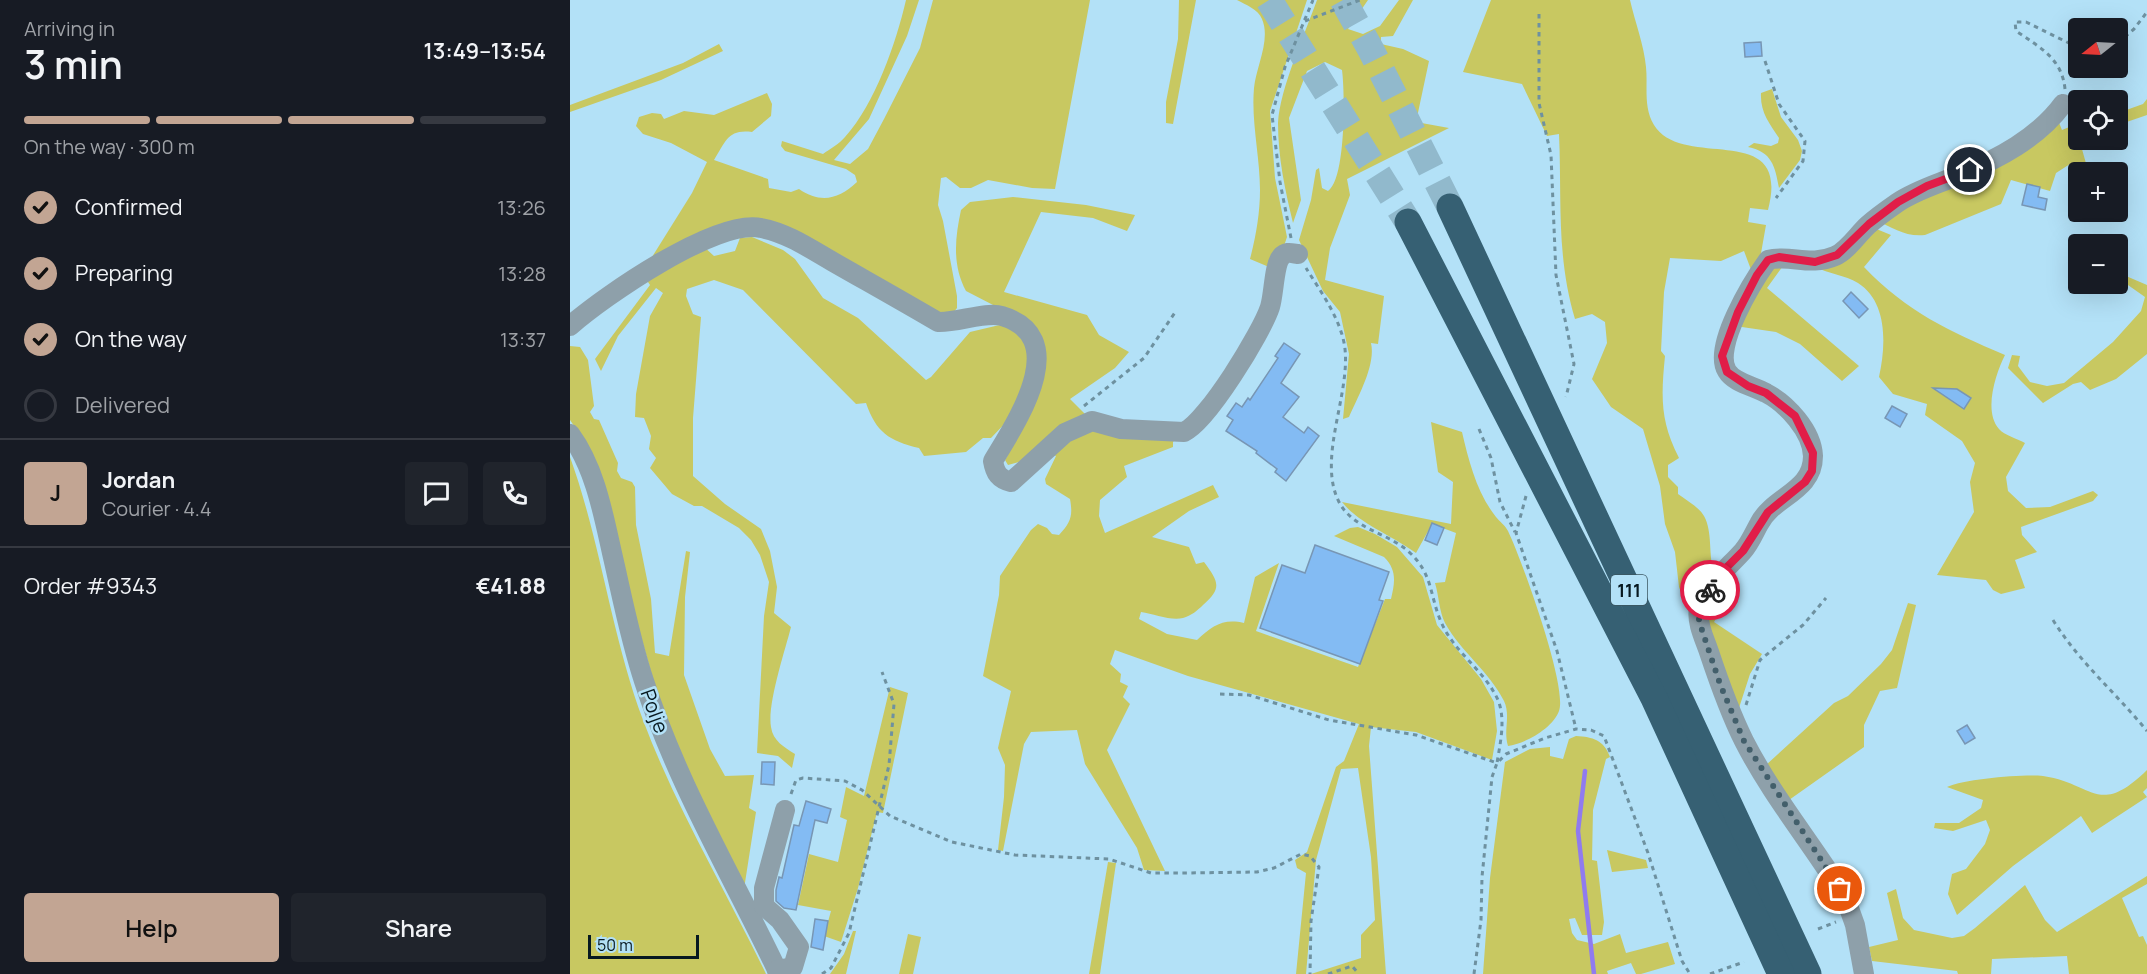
<!DOCTYPE html>
<meta charset="utf-8">
<style>
body{margin:0;font-family:Manrope,sans-serif;background:#20242c;color:#f1f3f6;height:100vh;display:flex;flex-direction:column;font-size:22px;white-space:nowrap}
*{box-sizing:border-box;margin:0}
p{font-size:20px;color:#9ea1a6}
.icon{flex:none;width:33px;height:33px;fill:none;stroke:currentColor;stroke-width:2;stroke-linecap:round;stroke-linejoin:round}
.map{position:relative;flex:1;overflow:hidden}
.side{display:flex;flex-direction:column;background:#171b24;width:570px}
.side>*{flex:none}
.needle{width:39px;rotate:252deg}
.buttons{position:absolute;left:1498px;top:18px;display:grid;gap:12px}
.buttons a{display:grid;place-items:center;width:60px;height:60px;border-radius:6px;background:#171b24;box-shadow:0 6px 24px #0002;font-size:30px}
.scale{position:absolute;left:18px;bottom:15px;width:111px;box-sizing:border-box;padding-left:6px;border:3px solid #071920;border-top:0;font-size:16px;line-height:21px;white-space:nowrap;color:#071920;-webkit-text-stroke:4px #b3e1f7;paint-order:stroke}
.pin{position:absolute;display:grid;place-items:center;width:51px;height:51px;color:#fff;margin:-26px;border:3px solid #fff;border-radius:50%;box-shadow:0 2px 6px #0007}
.courier{position:absolute;display:grid;place-items:center;width:60px;height:60px;margin:-30px;border:4px solid #e11d48;border-radius:50%;background:#fff;color:#222;box-shadow:0 2px 8px #0007}
.head em{font-style:normal;font-weight:600}
.head div{display:flex;flex-direction:column-reverse}
.head{display:flex;align-items:center;justify-content:space-between;height:102px;padding:0 24px}
h1{font-size:39px;font-weight:600;line-height:45px}
.bar{display:grid;grid-template-columns:repeat(4,1fr);gap:9px 6px;align-content:center;height:72px;padding:0 24px}
.bar i{height:8px;border-radius:4px;background:#363941}
.bar .selected{background:#c2a593}
.bar p{grid-column:span 4}
.line{display:flex;align-items:center;gap:15px;padding:0 24px;border-top:2px solid #363941}
.line div{flex:1}
.round{display:grid;place-items:center;flex:none;width:63px;height:63px;border-radius:6px;background:#20242c}
ol{padding:0 24px;list-style:none}
li{display:flex;align-items:center;gap:18px;height:66px}
li p{margin-inline-start:auto}
li .icon{padding:6px;border-radius:50%;background:#c2a593;color:#111;stroke-width:4}
li:last-child{color:#9ea1a6}
li i{width:33px;height:33px;border:3px solid #363941;border-radius:50%}
.primary-button{display:flex;gap:12px;margin-top:auto;padding:12px 24px}
.primary-button a{flex:1;height:69px;border-radius:6px;background:#c2a593;color:#111;font-size:24px;font-weight:600;line-height:69px;text-align:center}
.primary-button a+a{background:#20242c;color:#f1f3f6}
main{display:flex;flex:1;min-height:0}
.map>svg:first-child{display:block}
.green{fill:#c8c861}
.lines{fill:none;stroke-linecap:round;stroke-linejoin:round}
.stream{stroke:#907bef;stroke-width:4.5}
.building{fill:#83bbf3;stroke:#7896b4;stroke-width:1.5}
.highway-tunnel{stroke:#91b9cc;stroke-width:27;stroke-dasharray:27 14;stroke-linecap:butt}
.path{stroke:#6e91a0;stroke-width:3;stroke-dasharray:4.5 4.5;stroke-linecap:butt}
.minor{stroke:#8ea0aa;stroke-width:20}
.highway{stroke:#366073;stroke-width:27}
.done{stroke:#435f6b;stroke-width:6;stroke-dasharray:0 10.8}
.route{stroke:#e11d48;stroke-width:8}
.labels{text-anchor:middle;dominant-baseline:central;stroke-width:5;stroke-linejoin:round;paint-order:stroke}
.shield{fill:#b3e1f7;stroke:#3b5560;stroke-width:1.5}
.shield-label{font-size:18px;font-weight:bold;fill:#071920}
.street-label{font-size:20px;fill:#071920;stroke:#b3e1f7}
</style>
<main>
<section class="side">
<div class="head"><div><h1>3 min</h1><p>Arriving in</p></div><em>13:49–13:54</em></div>
<div class="bar"><i class="selected"></i><i class="selected"></i><i class="selected"></i><i></i><p>On the way · 300 m</p></div>
<ol>
<li><svg class="icon" aria-label="check" viewBox="0 0 24 24"><path d="M5 12l5 5 9-10"/></svg>Confirmed<p>13:26</p></li>
<li><svg class="icon" aria-label="check" viewBox="0 0 24 24"><path d="M5 12l5 5 9-10"/></svg>Preparing<p>13:28</p></li>
<li><svg class="icon" aria-label="check" viewBox="0 0 24 24"><path d="M5 12l5 5 9-10"/></svg>On the way<p>13:37</p></li>
<li><i></i>Delivered</li>
</ol>
<div class="line" style="height:108px"><b class="round" style="background:#c2a593;color:#111">J</b><div><b>Jordan</b><p>Courier · 4.4</p></div><a class="round"><svg class="icon" aria-label="chat" viewBox="0 0 24 24"><path d="M4 5h16v11H9l-5 4z"/></svg></a><a class="round"><svg class="icon" aria-label="phone" viewBox="0 0 24 24"><path d="M5 4h4l2 5-3 2q2 4 5 5l2-3 5 2v4C11 20 4 13 5 4z"/></svg></a></div>
<div class="line" style="height:78px"><div>Order #9343</div><b>€41.88</b></div>
<div class="primary-button"><a>Help</a><a>Share</a></div>
</section>
<div class="map">
<svg width="1577" height="974" viewBox="0 0 1577 974">
<rect width="100%" height="100%" fill="#b3e1f7"/>
<g class="green">
<path d="M 336,0 L 349,0 L 337,36 L 299,119 L 264,160 L 280,164 L 298,149 L 314,119 L 350,48 L 363,0 L 520,0 L 485,189 L 462,188 L 418,180 L 401,188 L 390,188 L 376,177 L 371,178 L 368,205 L 373,221 L 387,296 L 387,308 L 377,321 L 188,220 L 77,265 L 122,193 L 137,162 L 101,143 L 73,134 L 66,126 L 69,117 L 82,113 L 91,114 L 94,119 L 114,111 L 144,115 L 197,93 L 202,104 L 201,116 L 182,132 C 158,129 156,141 144,160 L 198,179 L 199,188 L 221,192 L 229,189 C 251,204 269,199 287,182 L 285,175 L 276,169 L 215,151 L 211,146 L 212,141 L 253,154 C 260,149 269,144 275,137 C 305,104 326,43 336,0 Z"/>
<polygon points="609,0 626,0 603,124 596,123 596,102 608,39"/>
<path d="M 667,0 L 737,0 L 700,111 L 705,178 L 717,237 L 706,270 L 680,259 C 686,236 690,213 690,190 C 690,156 681,122 684,88 C 686,67 701,40 692,19 C 688,9 676,5 667,0 Z"/>
<path d="M 747,0 L 798,0 L 778,29 L 793,34 L 810,26 L 829,0 L 843,0 L 823,36 L 811,37 L 811,44 L 833,49 L 859,61 L 846,122 L 879,128 L 777,179 L 780,195 L 760,248 L 755,280 L 814,296 L 808,344 L 801,343 C 806,365 788,396 779,417 L 773,419 L 779,354 L 770,312 L 753,291 L 729,240 L 741,200 L 746,170 L 749,168 L 752,188 L 758,191 C 776,179 775,92 772,70 L 755,62 L 737,71 L 719,118 L 731,200 L 723,223 C 715,190 708,157 708,123 C 710,88 735,34 747,0 Z"/>
<path d="M 921,0 L 1060,0 C 1065,22 1074,45 1076,67 C 1078,86 1073,107 1084,125 C 1113,172 1222,118 1198,210 L 1180,208 L 1178,222 L 1196,225 L 1190,259 L 1183,275 L 1174,251 L 1151,261 L 1100,258 L 1094,292 L 1091,351 L 1095,356 C 1091,397 1090,421 1109,458 L 1098,465 L 1098,477 L 1108,487 L 1108,494 C 1116,500 1129,507 1134,516 C 1143,532 1138,555 1144,573 L 1118,610 L 1109,587 L 1105,552 L 1095,524 L 1090,486 L 1073,429 L 1041,407 L 1022,379 L 1037,343 L 1035,322 L 1022,314 L 1005,319 C 986,256 992,198 989,134 L 977,136 L 952,84 L 893,72 Z"/>
<polygon points="149,44 153,51 91,80 0,112 0,105 113,63"/>
<path d="M 1202,89 L 1211,117 L 1228,140 L 1232,151 L 1230,160 L 1209,188 C 1205,166 1202,152 1178,147 L 1184,143 L 1201,146 L 1208,143 L 1209,138 C 1199,123 1190,112 1191,93 Z"/>
<polygon points="1577,99 1577,115 1548,125 1548,113 1573,104"/>
<path d="M 1488,120 L 1492,130 L 1509,123 L 1509,140 L 1513,140 L 1510,142 L 1517,167 L 1500,164 L 1486,173 L 1480,191 L 1441,180 L 1431,204 L 1355,235 C 1335,237 1323,228 1306,220 Z"/>
<path d="M 443,197 L 516,205 L 565,215 L 557,231 L 523,218 L 471,212 L 434,292 L 517,315 L 529,335 L 559,352 L 545,368 L 500,399 L 517,416 L 607,437 L 603,442 L 603,447 L 554,466 L 557,477 L 530,500 L 529,516 L 535,533 L 643,485 L 649,497 L 619,511 L 582,537 L 619,547 L 626,564 L 634,562 C 648,581 653,588 633,605 C 628,610 621,616 613,618 C 601,621 584,614 571,612 L 569,619 L 597,634 L 627,640 C 642,626 653,618 674,623 L 685,577 L 709,563 L 686,631 L 788,667 L 815,599 L 821,599 C 825,582 827,570 814,557 L 764,536 L 780,528 L 788,527 L 805,534 L 827,547 L 853,577 L 867,625 L 911,679 L 924,702 L 927,731 L 922,760 L 846,732 L 801,727 L 799,746 L 816,974 L 741,974 L 791,958 L 791,935 L 805,920 L 801,857 L 788,768 L 771,769 L 746,860 L 736,974 L 726,974 L 736,873 L 727,868 L 725,860 L 737,852 L 766,767 L 774,761 L 789,724 L 618,676 L 545,650 L 540,664 L 551,674 L 550,682 L 558,686 L 553,697 L 560,704 L 537,750 L 595,871 L 574,870 L 567,848 L 515,764 L 507,730 L 461,732 L 454,744 L 433,851 L 428,850 L 434,797 L 435,765 L 428,748 L 441,691 L 413,676 L 429,595 L 430,576 L 461,530 L 468,524 L 477,528 L 482,534 L 489,535 C 501,522 503,516 500,499 L 476,484 L 475,479 L 486,456 L 480,453 L 438,465 L 435,460 L 438,455 L 438,441 L 472,361 L 427,307 L 396,291 C 382,265 385,238 391,210 L 400,202 Z"/>
<path d="M 1304,228 L 1321,235 L 1294,267 C 1337,312 1379,331 1435,355 C 1426,373 1413,411 1429,429 C 1434,435 1448,439 1455,443 L 1436,477 L 1438,491 L 1456,508 L 1480,507 L 1523,491 L 1528,495 L 1523,501 L 1451,527 L 1452,535 L 1467,552 L 1445,560 L 1455,588 L 1431,594 L 1423,590 L 1416,580 L 1367,575 L 1404,512 L 1400,482 L 1405,463 L 1392,441 L 1355,415 L 1357,404 L 1323,394 L 1309,377 C 1316,346 1318,302 1288,283 C 1275,275 1258,274 1244,266 Z"/>
<path d="M 182,237 L 213,250 L 225,259 L 253,298 L 288,318 L 356,380 L 361,377 L 400,332 L 438,323 L 464,354 L 442,416 L 421,438 L 413,438 L 396,452 L 354,456 L 349,448 C 319,441 306,432 296,403 L 286,404 L 173,290 L 144,280 L 117,289 L 116,296 L 123,314 L 131,317 L 123,418 L 123,476 L 155,504 L 191,529 L 200,551 L 207,587 L 204,613 L 221,627 C 215,651 197,704 201,727 C 203,741 214,747 225,754 L 222,768 L 208,756 L 187,753 L 194,616 L 199,582 L 190,555 L 181,540 L 169,528 L 132,506 L 124,506 L 102,494 L 80,468 L 86,458 L 79,449 L 81,436 L 74,418 L 65,417 L 66,394 L 80,316 L 93,293 L 86,288 L 48,336 L 31,371 L 25,359 L 80,285 L 76,279 L 133,246 L 144,256 L 165,251 L 170,238 Z"/>
<polygon points="1218,259 1197,288 1289,366 1272,381 1230,344 1206,332 1165,326 1197,265"/>
<polygon points="1549,273 1577,285 1577,354 1546,379 1520,390 1511,382 1503,384 1473,403 1438,368 1442,355 1450,356 1448,366 1460,382 1477,386 1494,383 1543,342 1571,311 1575,297 1548,278"/>
<polygon points="0,346 10,347 18,360 24,406 20,412 24,419 29,420 48,463 47,471 51,478 62,482 65,487 66,525 81,599 85,653 99,656 116,551 120,552 115,597 114,675 140,749 155,776 184,775 179,808 186,812 174,889 133,804 90,704 66,619 39,500 17,445 0,420"/>
<path d="M 861,422 L 892,432 C 899,462 907,493 926,517 C 930,522 935,525 938,531 C 951,558 998,687 989,711 C 983,728 955,744 938,746 C 933,730 941,716 934,701 C 919,671 891,652 875,623 C 869,611 869,596 865,583 L 875,582 L 886,533 L 862,524 L 846,553 C 823,536 788,523 772,502 L 881,524 L 883,482 L 868,472 Z"/>
<path d="M 0,457 C 31,543 41,634 73,720 C 106,808 155,889 196,974 L 0,974 Z"/>
<polygon points="1153,577 1165,586 1144,622 1192,654 1180,674 1169,708 1137,629 1137,600"/>
<polygon points="1338,603 1346,605 1327,688 1310,691 1294,725 1294,747 1219,800 1196,765 1264,703 1278,696 1311,664 1322,650"/>
<polygon points="320,687 338,693 313,813 307,812 288,888 271,942 254,936 261,911 228,905 239,854 268,862 277,820 270,817 276,787 294,796"/>
<path d="M 1006,736 C 1023,737 1034,740 1040,757 L 1036,759 L 1023,810 L 1022,860 L 1027,861 L 1034,922 L 1032,935 L 1012,935 L 1005,918 L 999,919 L 1002,933 L 1007,940 L 1024,944 L 1050,934 L 1056,953 L 1098,942 L 1105,964 L 1071,974 L 1066,974 L 1061,963 L 1037,971 L 1038,974 L 913,974 L 920,878 L 935,762 L 960,749 L 980,747 L 980,756 L 993,759 L 999,739 Z"/>
<path d="M 1577,770 L 1577,788 L 1573,792 L 1577,797 L 1522,833 L 1511,816 L 1443,866 L 1387,915 L 1378,894 L 1382,874 L 1396,869 L 1415,844 L 1420,830 L 1416,820 L 1383,831 L 1364,828 L 1365,823 L 1389,823 L 1411,808 L 1413,800 L 1377,787 C 1395,779 1453,774 1473,776 C 1523,783 1528,818 1577,770 Z"/>
<polygon points="1037,850 1076,860 1078,868 1042,872"/>
<polygon points="538,862 546,863 530,974 519,974"/>
<polygon points="1577,876 1577,884 1552,898 1569,937 1573,936 1577,945 1577,974 1499,974 1497,956 1422,959 1421,974 1388,974 1387,971 1302,961 1299,947 1328,940 1317,893 1326,889 1333,918 1344,930 1382,938 1394,936 1405,928 1455,885 1475,920 1487,932"/>
<polygon points="283,931 286,931 276,974 260,974 274,954"/>
<polygon points="338,934 351,937 343,974 329,974"/>
</g>
<g class="lines">
<polyline class="stream" points="1015,771 1008,831 1024,974"/>
</g>
<g class="building">
<polygon points="1191,42 1192,56 1175,57 1174,43"/>
<polygon points="1457,184 1470,187 1468,197 1477,199 1475,210 1452,205"/>
<polygon points="1281,292 1298,309 1289,318 1273,301"/>
<polygon points="714,343 730,354 711,383 729,397 713,417 734,433 738,427 749,436 716,481 705,472 707,469 686,453 687,451 656,431 663,420 657,416 666,403 672,407 678,398 680,400 708,358 705,356"/>
<polygon points="1363,388 1387,389 1401,398 1394,409"/>
<polygon points="1322,406 1337,414 1330,427 1315,418"/>
<polygon points="862,523 874,528 867,545 855,540"/>
<polygon points="745,545 819,572 809,600 813,601 790,664 690,628 712,565 735,573"/>
<polygon points="1397,725 1405,738 1395,744 1387,731"/>
<polygon points="192,762 205,762 204,785 191,784"/>
<polygon points="236,801 261,809 257,823 245,820 226,910 214,908 206,901 206,890 209,877 212,878 224,825 229,826"/>
<polygon points="245,919 258,921 253,950 241,947"/>
</g>
<g class="lines">
<g class="highway-tunnel">
<polyline points="699,0 838,222"/>
<polyline points="773,0 801,50 880,207"/>
</g>
<g class="path">
<polyline points="969,14 969,103 981,155 986,275 1004,364 996,397"/>
<polyline points="735,21 790,0"/>
<polyline points="1548,43 1564,29 1577,12"/>
<polyline points="1195,61 1209,104 1235,141 1233,161 1206,198"/>
<path d="M 1495,89 C 1492,58 1469,47 1446,31 L 1445,22 L 1456,22 L 1509,48"/>
<polyline points="721,238 710,182 702,115 715,67 743,0"/>
<polyline points="514,406 574,358 606,311"/>
<polyline points="909,429 921,458 930,502 945,532"/>
<polyline points="956,496 946,533 987,651 1006,729"/>
<path d="M 1483,620 C 1509,662 1546,693 1577,731"/>
<path d="M 650,694 L 679,695 L 759,720 L 846,735 L 927,763 C 930,744 936,720 928,700 C 915,671 885,653 872,624 C 859,596 864,574 838,551 C 816,532 783,529 769,502 C 747,459 780,396 775,349 C 772,321 751,292 736,268"/>
<polyline points="1176,705 1190,660 1233,625 1256,598"/>
<polyline points="221,794 226,780 233,778 275,781 292,790 320,816 382,842 445,855 539,859 581,873 613,873 687,872 704,868 731,854 740,856 749,867 741,921 740,974"/>
<polyline points="1248,929 1266,922"/>
<polyline points="252,974 261,968 279,933 319,765 324,704 312,672"/>
<polyline points="758,974 782,966 789,974"/>
<polyline points="904,974 911,920 912,877 922,777 927,763 936,754 975,738 1006,729 1021,730 1034,736 1078,853 1112,961 1120,974"/>
<polyline points="1140,974 1174,962"/>
</g>
<g class="minor">
<path d="M 0,326 C 34,296 147,218 191,228 C 218,233 242,250 265,263 C 300,283 334,302 368,322 C 387,323 416,311 432,316 C 504,338 445,424 423,461 C 425,473 429,479 441,482 L 495,433 L 522,421 L 551,429 L 614,432 C 637,422 692,332 700,307 C 704,294 704,265 711,257 C 716,251 721,253 728,254"/>
<path d="M 0,434 C 25,468 33,513 42,553 C 52,596 60,639 74,681 C 107,784 163,877 209,974"/>
<polyline points="207,970 223,967 229,947 210,920 194,906 194,888 215,810"/>
<path d="M 1294,974 L 1285,925 L 1275,897 C 1243,845 1202,796 1174,741 C 1160,713 1149,682 1139,652 C 1135,640 1126,622 1129,609 C 1135,586 1158,568 1173,551 C 1180,543 1184,533 1189,524 C 1203,496 1243,492 1243,456 C 1242,431 1217,404 1196,393 C 1184,386 1164,383 1157,371 C 1142,347 1183,281 1198,260 C 1220,254 1240,267 1265,256 C 1277,251 1288,234 1298,225 C 1307,217 1317,210 1327,203 C 1346,190 1368,184 1389,175 C 1428,159 1468,138 1493,104"/>
</g>
<g class="highway">
<polyline points="880,207 1238,974"/>
<polyline points="838,222 1084,698 1211,974"/>
</g>
</g>
<g class="lines">
<polyline class="done" points="1140,590 1129,608 1129,621 1150,684 1174,741 1270,889"/>
<polyline class="route" points="1140,590 1153,571 1173,551 1198,512 1235,482 1242,471 1243,453 1225,416 1196,393 1178,386 1157,372 1152,356 1168,312 1187,275 1198,260 1209,257 1245,262 1267,255 1299,224 1328,202 1357,186 1400,170"/>
</g>
<g class="labels">
<rect class="shield" x="1041" y="575" width="36" height="30" rx="4.5"/>
<g class="shield-label">
<text x="1059" y="590">111</text>
</g>
<g class="street-label">
<text transform="translate(85 711) rotate(70)">Polje</text>
</g>
</g>
</svg>
<div class="buttons">
<a><svg class="needle" viewBox="-14 -14 28 28"><path d="M0-13l5 13h-10z" fill="#e53935"/><path d="M0 13l5-13h-10z" fill="#9ea1a6"/></svg></a>
<a><svg class="icon" aria-label="locate" viewBox="0 0 24 24"><circle cx="12" cy="12" r="6"/><path d="M12 2v4M12 18v4M2 12h4M18 12h4"/></svg></a>
<a>+</a>
<a>−</a>
</div>
<div class="scale">50 m</div>
<div class="pin" style="left:1270px;top:889px;background:#ea580c"><svg class="icon" aria-label="bag" viewBox="0 0 24 24"><path d="M5 8h14l-1 12H6zM9 8a3 3 0 0 1 6 0"/></svg></div>
<div class="pin" style="left:1400px;top:170px;background:#1f2937"><svg class="icon" aria-label="home" viewBox="0 0 24 24"><path d="M3 11l9-7 9 7M6 9v11h12V9"/></svg></div>
<div class="courier" style="left:1140px;top:590px"><svg class="icon" aria-label="bike" viewBox="0 0 24 24"><circle cx="6" cy="16" r="4"/><circle cx="18" cy="16" r="4"/><path d="M6 16l4-8h5l3 8M10 8l3 8H6M13 5h3"/></svg></div>
</div>
</main>
